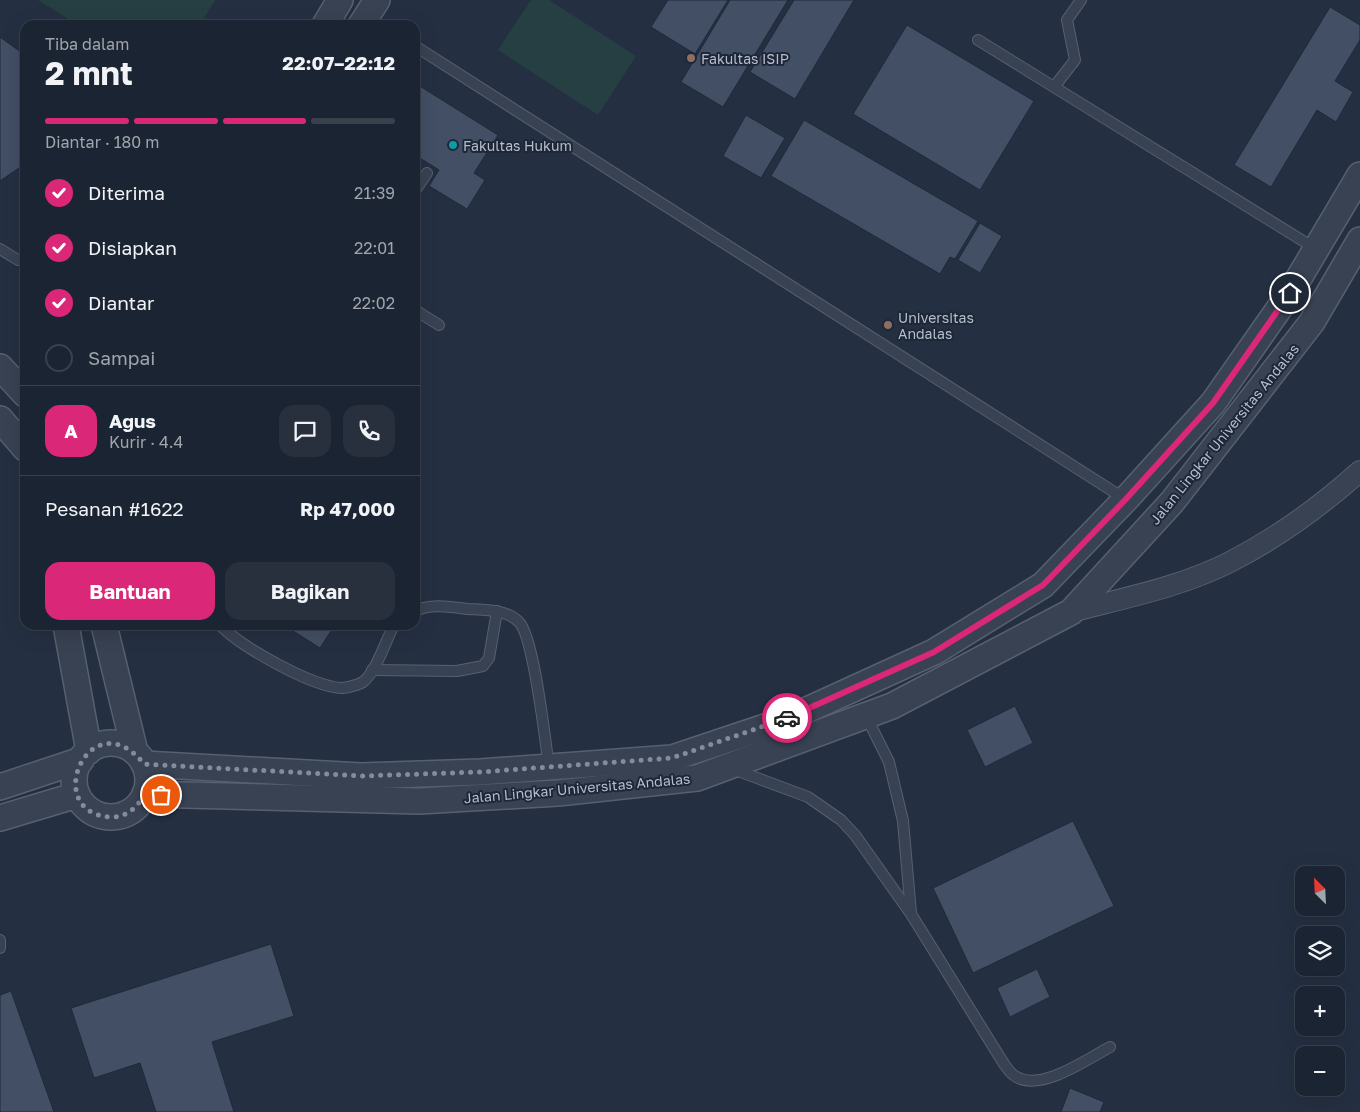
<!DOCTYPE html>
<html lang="id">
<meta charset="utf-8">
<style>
body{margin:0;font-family:"Golos Text",sans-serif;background:#28303e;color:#f1f3f6;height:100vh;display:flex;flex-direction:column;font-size:19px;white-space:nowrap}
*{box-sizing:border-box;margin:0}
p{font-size:16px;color:#a0a4ac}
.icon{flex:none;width:28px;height:28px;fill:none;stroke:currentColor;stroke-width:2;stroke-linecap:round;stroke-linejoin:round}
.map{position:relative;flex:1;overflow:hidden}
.side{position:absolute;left:20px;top:20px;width:400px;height:610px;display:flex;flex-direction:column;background:#1b2432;border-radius:15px;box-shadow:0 5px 20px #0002,0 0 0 1px #39414d}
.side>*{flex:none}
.needle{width:32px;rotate:336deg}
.controls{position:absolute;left:1295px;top:866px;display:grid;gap:10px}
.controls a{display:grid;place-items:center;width:50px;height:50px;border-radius:10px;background:#1b2432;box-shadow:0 5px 20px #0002,0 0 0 1px #39414d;font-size:25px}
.pin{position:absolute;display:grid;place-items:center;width:42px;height:42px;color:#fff;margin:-21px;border:2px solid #fff;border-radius:50%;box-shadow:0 1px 5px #0007}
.courier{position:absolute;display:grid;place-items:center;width:50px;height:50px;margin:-25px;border:4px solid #db2777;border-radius:50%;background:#fff;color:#222;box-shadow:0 1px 6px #0007}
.overview em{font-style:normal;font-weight:700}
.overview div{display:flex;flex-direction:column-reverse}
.overview{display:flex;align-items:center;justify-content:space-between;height:85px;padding:0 25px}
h1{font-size:32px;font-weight:700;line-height:38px}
.bar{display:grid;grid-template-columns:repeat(4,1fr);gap:8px 5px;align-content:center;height:60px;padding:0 25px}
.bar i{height:6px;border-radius:4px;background:#39414d}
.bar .active{background:#db2777}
.bar p{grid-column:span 4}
.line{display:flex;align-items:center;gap:12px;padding:0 25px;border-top:1px solid #39414d}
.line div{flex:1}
.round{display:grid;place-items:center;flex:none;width:52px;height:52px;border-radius:15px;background:#28303e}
ol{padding:0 25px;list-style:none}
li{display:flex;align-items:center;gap:15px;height:55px}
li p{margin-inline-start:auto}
li .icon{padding:5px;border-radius:50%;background:#db2777;color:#fff;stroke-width:4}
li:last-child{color:#a0a4ac}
li i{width:28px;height:28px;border:2px solid #39414d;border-radius:50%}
.primary-button{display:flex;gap:10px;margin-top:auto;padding:10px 25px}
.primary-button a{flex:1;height:58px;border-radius:15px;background:#db2777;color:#fff;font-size:20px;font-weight:700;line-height:58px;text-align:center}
.primary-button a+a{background:#28303e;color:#f1f3f6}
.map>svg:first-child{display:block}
.green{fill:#263f43}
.building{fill:#434f65;stroke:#1f2939}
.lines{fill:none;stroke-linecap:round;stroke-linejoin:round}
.service-casing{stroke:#57606f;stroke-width:12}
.minor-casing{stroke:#57606f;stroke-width:22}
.tertiary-casing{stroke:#57606f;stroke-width:28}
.service{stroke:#394252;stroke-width:10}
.minor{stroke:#394252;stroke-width:20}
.tertiary{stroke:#394252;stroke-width:25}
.done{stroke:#838c9c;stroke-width:5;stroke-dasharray:0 9}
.route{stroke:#db2777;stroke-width:6}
.education-dot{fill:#8d6e63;stroke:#1d2737;stroke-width:2}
.culture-dot{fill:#0f9aa8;stroke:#1d2737;stroke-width:2}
.labels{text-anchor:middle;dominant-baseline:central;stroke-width:4;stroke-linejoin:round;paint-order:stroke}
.poi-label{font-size:14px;fill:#b6bdcc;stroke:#1d2737;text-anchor:start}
.street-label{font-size:14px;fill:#b6bdcc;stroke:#1d2737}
</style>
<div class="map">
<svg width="1360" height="1112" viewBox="0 0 1360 1112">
<rect width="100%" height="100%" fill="#243042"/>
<g class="green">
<polygon points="38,0 215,0 200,25 78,25"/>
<polygon points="531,0 549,0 636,56 598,115 498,50"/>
</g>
<g class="building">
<polygon points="668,0 728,0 695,54 651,27"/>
<polygon points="730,0 788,0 723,107 681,82"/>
<polygon points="794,0 854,0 795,99 750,72"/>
<polygon points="1330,7 1360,25 1360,40 1335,81 1353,92 1336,122 1317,110 1271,187 1234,165"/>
<polygon points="907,25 1034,101 980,190 853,114"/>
<polygon points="0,37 25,55 25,164 0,181"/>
<polygon points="415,83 498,135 474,173 485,180 467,209 429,186 439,170 415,155"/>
<polygon points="746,115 785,138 761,178 723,156"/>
<polygon points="804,120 978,221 955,259 950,257 940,274 771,176"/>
<polygon points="980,223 1002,236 980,273 958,260"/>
<polygon points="292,625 335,625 320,648 290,629"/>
<polygon points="1015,706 1033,743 985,767 967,730"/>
<polygon points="1073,821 1114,906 973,973 933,888"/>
<polygon points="271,944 294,1016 212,1042 234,1112 156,1112 140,1063 94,1078 71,1008"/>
<polygon points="1037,969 1050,997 1010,1017 997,988"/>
<polygon points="11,991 54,1112 0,1112 0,995"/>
<polygon points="1070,1088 1104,1102 1100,1112 1061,1112"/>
</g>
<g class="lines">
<defs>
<g id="service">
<polyline points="978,40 1316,249"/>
<polyline points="415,46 1125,499"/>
<polyline points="1054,87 1075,60 1067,20 1081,0"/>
<polyline points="415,191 427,173"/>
<polyline points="0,249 18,260 25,257"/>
<polyline points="415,310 439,325"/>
<path d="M 415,611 C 431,603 451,607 468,609 C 484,610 506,609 519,622 C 534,637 545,740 549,767"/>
<path d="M 220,625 C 241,647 311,686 341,688 C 346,688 358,685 363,682 C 376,672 386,640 394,625"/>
<polyline points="372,670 457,671 483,666 489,658 497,611"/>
<polyline points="866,716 889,762 903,821 911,913"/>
<path d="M 733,769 L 808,797 L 841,820 L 855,835 L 911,914 L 1004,1064 C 1007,1068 1011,1074 1015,1076 C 1040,1093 1087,1059 1110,1047"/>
<polyline points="0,940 0,948"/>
</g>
<path id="minor" d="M 1071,612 C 1124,598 1180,587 1228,563 C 1277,538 1320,507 1360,471"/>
<g id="tertiary">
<polyline points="325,25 340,0"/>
<polyline points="361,25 377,0"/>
<polyline points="0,367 25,394"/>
<polyline points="0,419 25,448"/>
<polyline points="66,625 89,751"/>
<polyline points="104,625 135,752"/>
<circle cx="111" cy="780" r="37"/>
<polyline points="144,764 361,776 480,772 672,758 783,721 934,652 1043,585 1126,499 1213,403 1290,293 1360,175"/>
<polyline points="0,787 81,760"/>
<polyline points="145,794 419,801 558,793 697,778 892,706 1071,612 1172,502 1312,322 1360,240"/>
<polyline points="0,818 77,795"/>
</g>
</defs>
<use href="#service" class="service-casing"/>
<use href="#minor" class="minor-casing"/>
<use href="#tertiary" class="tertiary-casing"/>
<use href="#service" class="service"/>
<use href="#minor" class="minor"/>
<use href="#tertiary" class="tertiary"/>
</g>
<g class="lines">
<path class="done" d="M 161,795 L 145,794 C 137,808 126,818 109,817 C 40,811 91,698 144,764 L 361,776 L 480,772 L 672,758 L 787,718"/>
<polyline class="route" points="787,718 934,652 1043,585 1126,499 1213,403 1290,293"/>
</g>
<g class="education-dot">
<circle cx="691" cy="58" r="5"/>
<circle cx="888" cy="325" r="5"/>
</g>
<circle class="culture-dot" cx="453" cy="145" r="5"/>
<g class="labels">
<g class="poi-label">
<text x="701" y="58">Fakultas ISIP</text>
<text x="463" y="145">Fakultas Hukum</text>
<text x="898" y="317">Universitas<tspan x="898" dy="16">Andalas</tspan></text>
</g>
<g class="street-label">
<text transform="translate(1224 434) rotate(-51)">Jalan Lingkar Universitas Andalas</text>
<text transform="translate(577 788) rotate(-5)">Jalan Lingkar Universitas Andalas</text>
</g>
</g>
</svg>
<div class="controls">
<a><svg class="needle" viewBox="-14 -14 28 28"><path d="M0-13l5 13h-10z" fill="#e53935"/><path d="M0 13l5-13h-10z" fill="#a0a4ac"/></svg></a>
<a><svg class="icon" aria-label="layers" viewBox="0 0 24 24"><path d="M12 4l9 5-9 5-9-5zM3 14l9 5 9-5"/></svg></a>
<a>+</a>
<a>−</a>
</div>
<div class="pin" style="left:161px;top:795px;background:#ea580c"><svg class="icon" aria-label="bag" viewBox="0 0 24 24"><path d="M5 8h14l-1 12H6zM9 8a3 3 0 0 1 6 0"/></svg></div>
<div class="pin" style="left:1290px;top:293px;background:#1f2937"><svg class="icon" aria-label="home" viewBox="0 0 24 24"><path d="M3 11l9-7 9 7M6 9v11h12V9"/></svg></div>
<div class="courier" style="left:787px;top:718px"><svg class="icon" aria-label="car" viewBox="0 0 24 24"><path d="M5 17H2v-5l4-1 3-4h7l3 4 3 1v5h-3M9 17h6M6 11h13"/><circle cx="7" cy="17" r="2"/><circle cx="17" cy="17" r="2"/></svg></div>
<section class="side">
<div class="overview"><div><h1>2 mnt</h1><p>Tiba dalam</p></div><em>22:07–22:12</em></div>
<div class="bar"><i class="active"></i><i class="active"></i><i class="active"></i><i></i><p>Diantar · 180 m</p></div>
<ol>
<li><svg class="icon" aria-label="check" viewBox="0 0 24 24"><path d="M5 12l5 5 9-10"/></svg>Diterima<p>21:39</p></li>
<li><svg class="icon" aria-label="check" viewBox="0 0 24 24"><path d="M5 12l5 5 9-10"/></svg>Disiapkan<p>22:01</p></li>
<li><svg class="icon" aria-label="check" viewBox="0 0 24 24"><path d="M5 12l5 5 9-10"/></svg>Diantar<p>22:02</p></li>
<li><i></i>Sampai</li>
</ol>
<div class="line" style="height:90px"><b class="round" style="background:#db2777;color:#fff">A</b><div><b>Agus</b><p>Kurir · 4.4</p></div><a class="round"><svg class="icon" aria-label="chat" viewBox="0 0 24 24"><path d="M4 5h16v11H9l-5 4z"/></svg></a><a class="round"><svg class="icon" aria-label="phone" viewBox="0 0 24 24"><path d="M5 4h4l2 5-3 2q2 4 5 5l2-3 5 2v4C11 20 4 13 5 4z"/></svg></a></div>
<div class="line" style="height:65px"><div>Pesanan #1622</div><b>Rp 47,000</b></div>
<div class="primary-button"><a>Bantuan</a><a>Bagikan</a></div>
</section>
</div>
